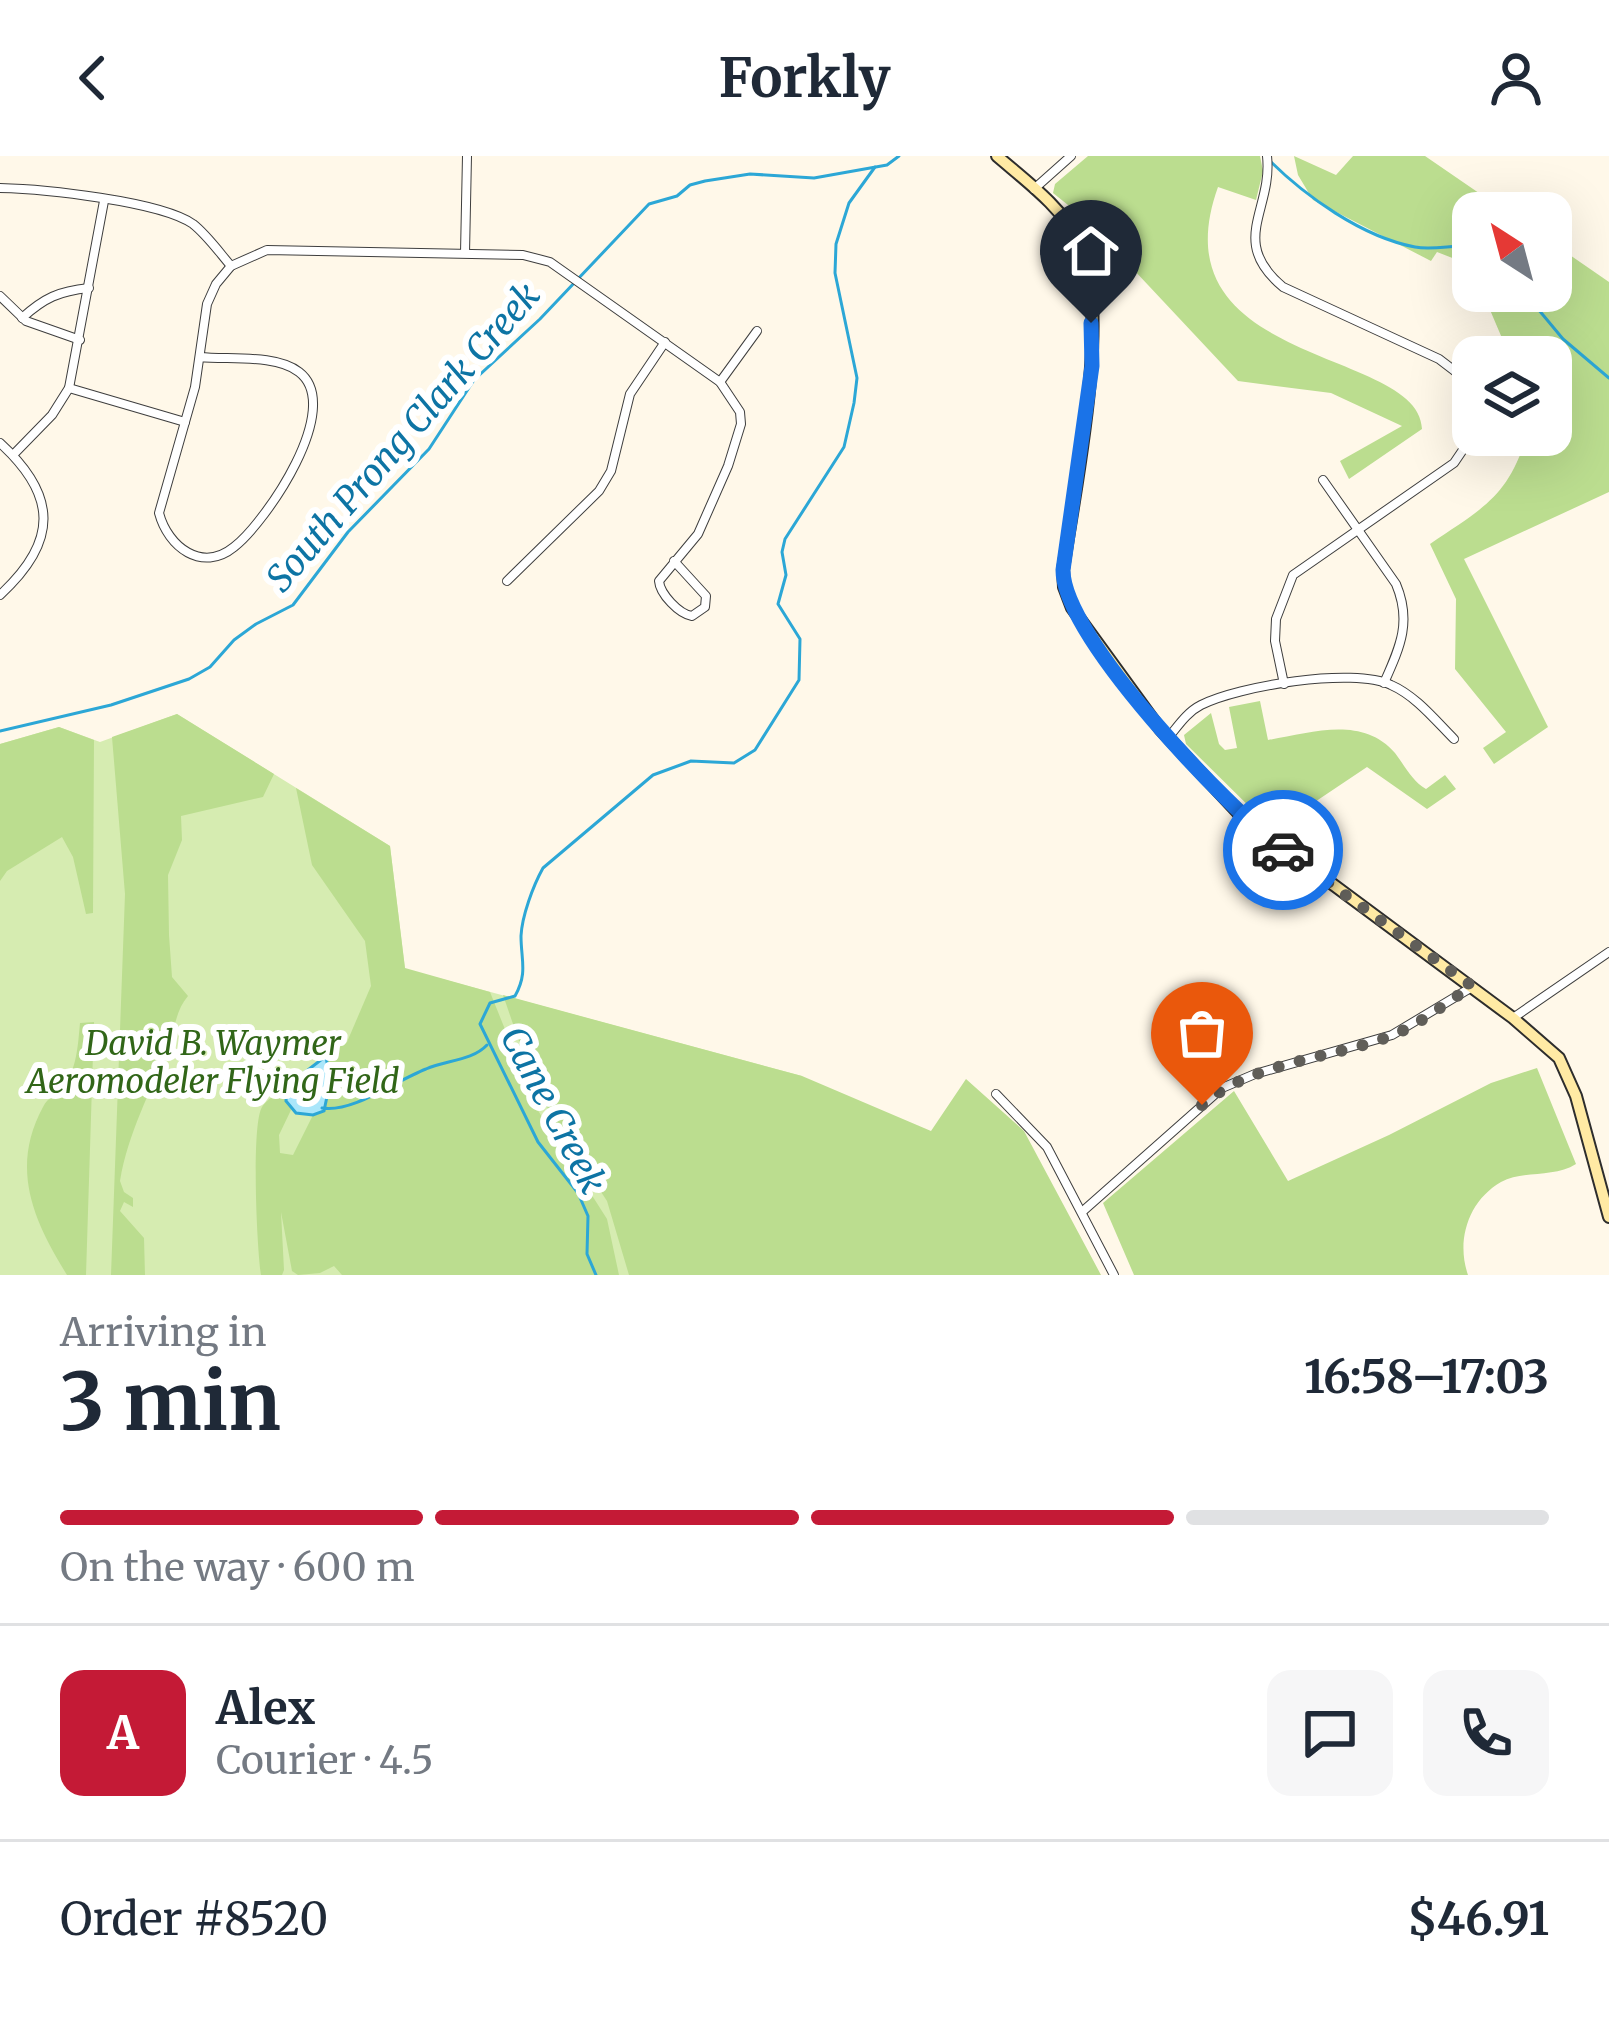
<!DOCTYPE html>
<meta charset="utf-8">
<style>
body{margin:0;font-family:Merriweather,serif;background:#f6f6f7;color:#1f2937;height:100vh;display:flex;flex-direction:column;font-size:45px;white-space:nowrap}
*{box-sizing:border-box;margin:0}
p{font-size:39px;color:#747a83}
.icon{flex:none;width:66px;height:66px;fill:none;stroke:currentColor;stroke-width:2;stroke-linecap:round;stroke-linejoin:round}
.map{position:relative;height:1119px;overflow:hidden}
.sheet{display:flex;flex-direction:column;background:#fff;flex:1}
.sheet>*{flex:none}
.needle{width:78px;rotate:324deg}
.buttons{position:absolute;left:1452px;top:36px;display:grid;gap:24px}
.buttons a{display:grid;place-items:center;width:120px;height:120px;border-radius:24px;background:#fff;box-shadow:0 12px 48px #0002;font-size:60px}
.pin{position:absolute;display:grid;place-items:center;width:102px;height:102px;color:#fff;margin:-123px -51px;border-radius:50% 50% 50% 0;rotate:-45deg;box-shadow:0 0 12px #0007}
.pin .icon{rotate:45deg}
.courier{position:absolute;display:grid;place-items:center;width:120px;height:120px;margin:-60px;border:9px solid #1a73e8;border-radius:50%;background:#fff;color:#222;box-shadow:0 3px 15px #0007}
.overview em{font-style:normal;font-weight:700}
.overview div{display:flex;flex-direction:column-reverse}
.overview{display:flex;align-items:center;justify-content:space-between;height:204px;padding:0 60px}
h1{font-size:78px;font-weight:700;line-height:90px}
.bar{display:grid;grid-template-columns:repeat(4,1fr);gap:18px 12px;align-content:center;height:144px;padding:0 60px}
.bar i{height:15px;border-radius:9px;background:#e0e1e3}
.bar .selected{background:#c41a36}
.bar p{grid-column:span 4}
.line{display:flex;align-items:center;gap:30px;padding:0 60px;border-top:3px solid #e0e1e3}
.line div{flex:1}
.round{display:grid;place-items:center;flex:none;width:126px;height:126px;border-radius:24px;background:#f6f6f7}
header{display:flex;justify-content:space-between;align-items:center;height:156px;padding:0 60px;background:#fff;font-size:54px;font-weight:700}
.map>svg:first-child{display:block}
.green{fill:#d6ecb1}
.forest{fill:#bbdd8f}
.water{fill:#aae6fa;stroke:#2ca7d6;stroke-width:3}
.lines{fill:none;stroke-linecap:round;stroke-linejoin:round}
.stream{stroke:#2ca7d6;stroke-width:3}
.minor-casing{stroke:#3e3e3e;stroke-width:10}
.secondary-casing{stroke:#2d2d2d;stroke-width:14}
.minor{stroke:#fff;stroke-width:8}
.secondary{stroke:#ffeaa4;stroke-width:10}
.done{stroke:#605e59;stroke-width:12;stroke-dasharray:0 21.6}
.route{stroke:#1a73e8;stroke-width:15}
.labels{text-anchor:middle;dominant-baseline:central;stroke-width:12;stroke-linejoin:round;paint-order:stroke}
.park-label{font-size:33px;font-style:italic;fill:#316618;stroke:#fff}
.water-label{font-size:36px;font-style:italic;fill:#0d74a4;stroke:#fff}
</style>
<header><svg class="icon" aria-label="back" viewBox="0 0 24 24"><path d="M15 5l-7 7 7 7"/></svg>Forkly<svg class="icon" aria-label="person" viewBox="0 0 24 24"><circle cx="12" cy="8" r="4"/><path d="M4 21q1-7 8-7t8 7"/></svg></header>
<div class="map">
<svg width="1609" height="1119" viewBox="0 0 1609 1119">
<rect width="100%" height="100%" fill="#fff8e9"/>
<polygon class="green" points="177,558 390,690 405,813 802,920 867,1119 0,1119 0,588 59,571 100,586"/>
<g class="forest">
<path d="M 1088,0 L 1260,0 L 1263,15 L 1256,44 L 1218,31 C 1153,212 1420,191 1422,273 L 1349,323 L 1340,305 L 1402,270 L 1331,237 L 1238,225 L 1088,65 L 1053,37 L 1055,28 Z"/>
<polygon points="1294,0 1336,19 1353,0 1425,0 1508,57 1473,57 1473,110 1437,96 1431,105 1313,44 1298,19"/>
<path d="M 1551,86 L 1609,126 L 1609,336 L 1464,403 L 1548,571 L 1494,608 L 1483,592 L 1506,576 L 1455,513 L 1456,443 L 1430,388 C 1481,353 1508,342 1527,279 L 1551,279 L 1551,201 L 1510,201 L 1482,135 L 1551,135 Z"/>
<path d="M 1260,545 L 1268,584 C 1311,577 1362,559 1395,597 C 1405,610 1412,625 1426,633 L 1445,619 L 1456,633 L 1427,653 L 1367,611 L 1273,674 L 1186,588 L 1184,579 L 1211,557 L 1219,588 L 1225,594 L 1237,592 L 1229,551 Z"/>
<path d="M 177,558 L 274,618 L 263,641 L 181,660 L 182,684 L 168,719 L 169,779 L 172,821 L 188,840 C 175,855 175,874 168,892 C 150,937 128,977 120,1025 L 124,1036 L 133,1042 L 133,1051 L 124,1046 L 120,1055 L 144,1082 L 145,1119 L 111,1119 L 125,738 L 112,581 Z"/>
<polygon points="59,571 94,584 93,757 86,758 73,701 62,681 7,715 0,725 0,588"/>
<path d="M 296,632 L 390,690 L 405,812 L 490,836 L 537,953 L 607,1063 L 619,1119 L 342,1119 L 334,1110 L 320,1117 L 298,1119 L 292,1115 L 281,1056 L 284,1114 L 282,1119 L 261,1119 C 257,1094 251,969 262,951 C 268,942 276,938 285,936 L 291,954 L 279,979 L 280,997 L 293,999 L 313,959 L 318,959 L 326,900 L 347,886 L 371,830 L 365,785 L 312,709 Z"/>
<polygon points="503,839 802,920 931,975 966,923 1024,975 1101,1119 629,1119 607,1045 553,963 530,917"/>
<path d="M 94,866 L 86,1119 L 67,1119 C 33,1064 10,1012 43,951 C 48,941 56,939 63,931 C 77,914 78,888 80,867 Z"/>
<path d="M 1537,912 L 1576,1008 C 1554,1022 1524,1014 1501,1026 C 1468,1045 1456,1085 1468,1119 L 1134,1119 L 1103,1047 L 1234,935 L 1288,1025 L 1389,979 L 1491,927 Z"/>
</g>
<polygon class="water" points="326,900 330,926 324,955 313,959 296,957 286,945 287,930"/>
<g class="lines">
<g class="stream">
<path d="M 1268,3 C 1305,40 1362,81 1415,91 C 1434,95 1454,88 1473,90"/>
<polyline points="1523,135 1563,183 1609,222"/>
<polyline points="0,575 111,549 189,523 210,511 234,484 256,468 293,449 348,376 429,293 474,224 540,163 649,48 677,40 690,29 705,25 750,18 814,22 887,9 899,0"/>
<path d="M 322,952 C 353,957 395,925 426,913 C 446,904 472,905 487,889"/>
<path d="M 596,1119 L 587,1098 L 588,1060 L 578,1037 L 538,986 L 480,868 L 490,847 L 515,840 C 528,817 521,804 521,780 C 522,760 533,730 543,712 L 653,619 L 691,605 L 734,607 L 755,594 L 799,524 L 800,483 L 778,448 L 786,419 L 782,396 L 785,383 L 844,291 L 854,247 L 857,222 L 835,117 L 836,88 L 849,47 L 875,11"/>
</g>
<defs>
<g id="minor">
<path d="M 1267,0 C 1273,54 1228,85 1283,131 L 1439,203 L 1456,216 L 1473,245"/>
<path d="M 0,32 C 43,33 160,45 193,68 C 207,79 219,96 231,110"/>
<polyline points="1034,33 1071,0"/>
<polyline points="465,97 467,0"/>
<polyline points="0,140 26,165 80,184"/>
<path d="M 22,162 C 44,142 59,135 89,132"/>
<path d="M 200,201 C 229,204 276,198 299,216 C 345,251 266,366 234,391 C 202,417 168,391 159,357 L 195,231 L 207,148 L 216,128 L 231,110 L 267,94 L 523,99 L 550,106 L 720,226 L 740,256 L 741,268 L 728,310 L 698,378 L 659,425 C 660,438 679,458 692,460 L 705,451 L 706,440 L 674,405"/>
<polyline points="720,226 757,175"/>
<polyline points="69,232 185,266"/>
<path d="M 0,287 C 57,339 59,385 0,439"/>
<polyline points="13,299 52,259 69,232 104,45"/>
<path d="M 1323,324 L 1396,428 C 1412,466 1400,491 1384,527"/>
<polyline points="507,425 599,335 611,315 630,238 665,186"/>
<polyline points="1284,528 1275,485 1276,463 1293,419 1454,307 1473,279"/>
<path d="M 1168,582 C 1178,570 1187,556 1201,549 C 1238,530 1353,511 1391,529 C 1416,540 1435,564 1454,583"/>
<polyline points="1513,862 1609,796"/>
<polyline points="996,938 1047,991 1114,1119"/>
<polyline points="1083,1055 1222,932 1255,918 1392,879 1472,831"/>
</g>
<path id="secondary" d="M 997,0 C 1026,25 1062,51 1079,86 C 1113,153 1074,337 1063,414 L 1064,431 L 1072,452 L 1160,573 L 1242,661 L 1513,862 L 1559,902 L 1576,940 L 1609,1061"/>
</defs>
<use href="#minor" class="minor-casing"/>
<use href="#secondary" class="secondary-casing"/>
<use href="#minor" class="minor"/>
<use href="#secondary" class="secondary"/>
</g>
<g class="lines">
<path class="done" d="M 1202,949 C 1255,904 1330,904 1393,879 C 1422,867 1446,847 1472,830 L 1283,694"/>
<path class="route" d="M 1091,167 L 1092,210 L 1063,414 C 1063,481 1228,652 1283,694"/>
</g>
<g class="labels">
<g class="park-label">
<text x="213" y="887">David B. Waymer<tspan x="213" dy="38">Aeromodeler Flying Field</tspan></text>
</g>
<g class="water-label">
<text transform="translate(403 281) rotate(-49)">South Prong Clark Creek</text>
<text transform="translate(553 954) rotate(62)">Cane Creek</text>
</g>
</g>
</svg>
<div class="buttons">
<a><svg class="needle" viewBox="-14 -14 28 28"><path d="M0-13l5 13h-10z" fill="#e53935"/><path d="M0 13l5-13h-10z" fill="#747a83"/></svg></a>
<a><svg class="icon" aria-label="layers" viewBox="0 0 24 24"><path d="M12 4l9 5-9 5-9-5zM3 14l9 5 9-5"/></svg></a>
</div>
<div class="pin" style="left:1202px;top:949px;background:#ea580c"><svg class="icon" aria-label="bag" viewBox="0 0 24 24"><path d="M5 8h14l-1 12H6zM9 8a3 3 0 0 1 6 0"/></svg></div>
<div class="pin" style="left:1091px;top:167px;background:#1f2937"><svg class="icon" aria-label="home" viewBox="0 0 24 24"><path d="M3 11l9-7 9 7M6 9v11h12V9"/></svg></div>
<div class="courier" style="left:1283px;top:694px"><svg class="icon" aria-label="car" viewBox="0 0 24 24"><path d="M5 17H2v-5l4-1 3-4h7l3 4 3 1v5h-3M9 17h6M6 11h13"/><circle cx="7" cy="17" r="2"/><circle cx="17" cy="17" r="2"/></svg></div>
</div>
<section class="sheet">
<div class="overview"><div><h1>3 min</h1><p>Arriving in</p></div><em>16:58–17:03</em></div>
<div class="bar"><i class="selected"></i><i class="selected"></i><i class="selected"></i><i></i><p>On the way · 600 m</p></div>
<div class="line" style="height:216px"><b class="round" style="background:#c41a36;color:#fff">A</b><div><b>Alex</b><p>Courier · 4.5</p></div><a class="round"><svg class="icon" aria-label="chat" viewBox="0 0 24 24"><path d="M4 5h16v11H9l-5 4z"/></svg></a><a class="round"><svg class="icon" aria-label="phone" viewBox="0 0 24 24"><path d="M5 4h4l2 5-3 2q2 4 5 5l2-3 5 2v4C11 20 4 13 5 4z"/></svg></a></div>
<div class="line" style="height:156px"><div>Order #8520</div><b>$46.91</b></div>
</section>
